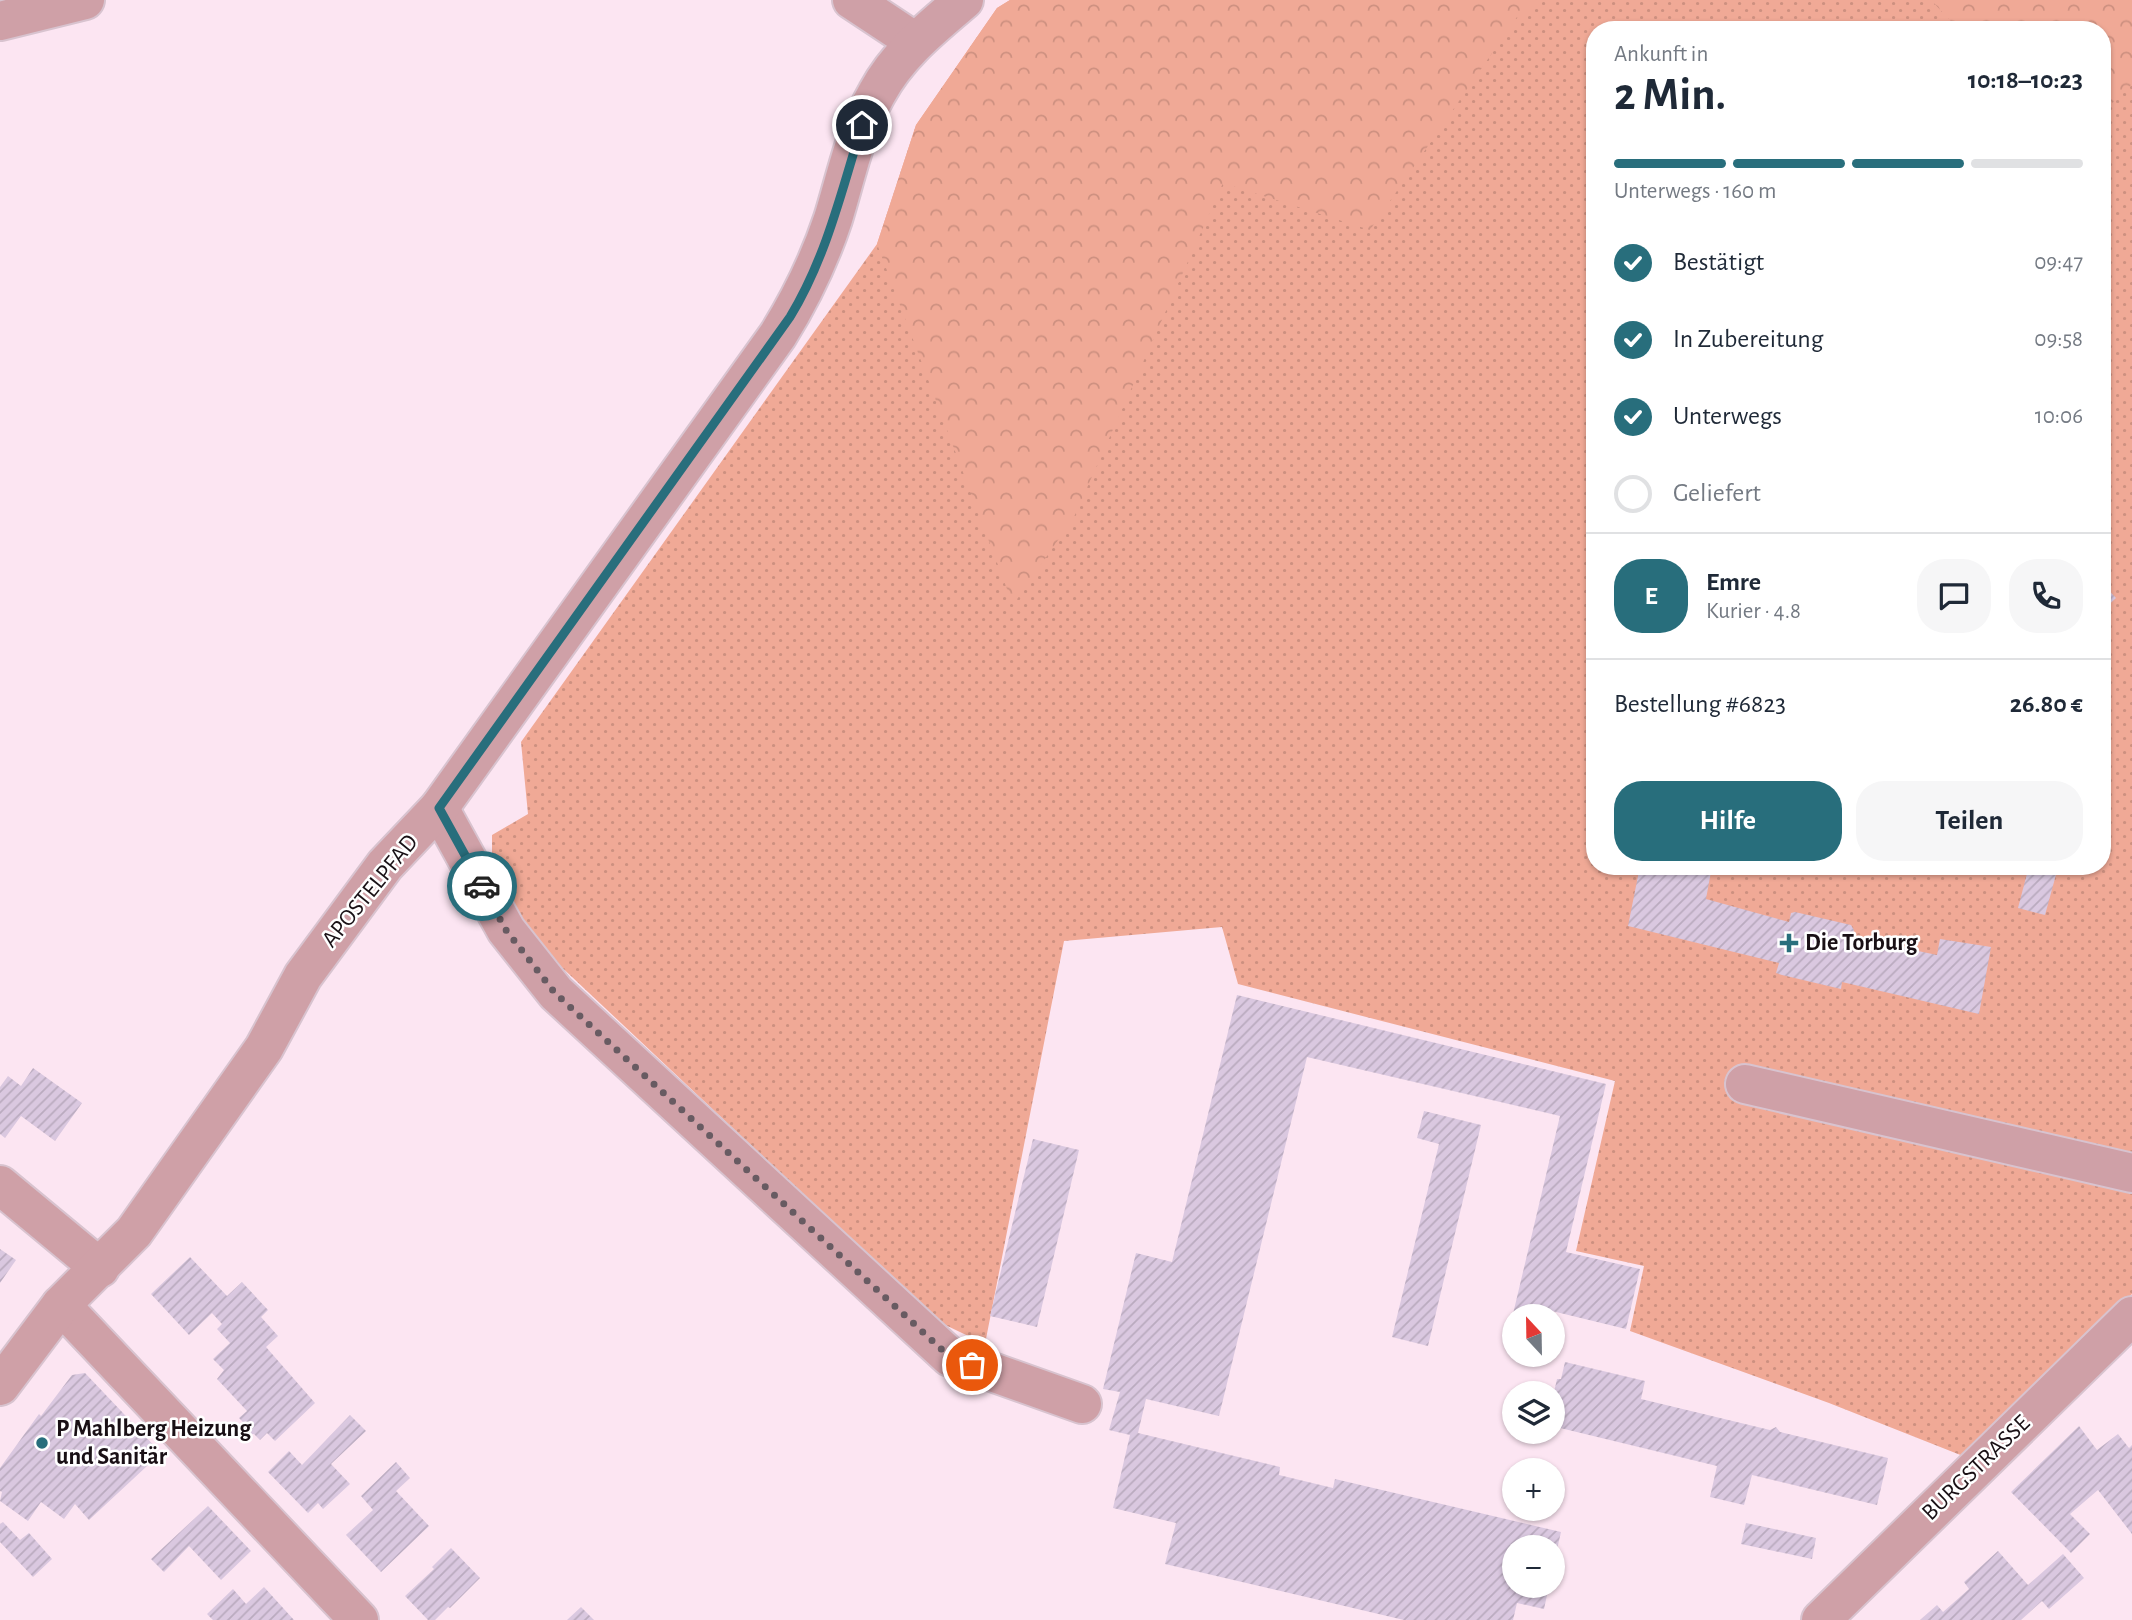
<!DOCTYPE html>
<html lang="de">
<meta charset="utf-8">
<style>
body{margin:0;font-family:"Alegreya Sans",sans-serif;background:#f6f6f7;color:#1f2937;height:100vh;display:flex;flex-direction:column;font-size:26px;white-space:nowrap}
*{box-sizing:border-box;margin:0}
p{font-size:23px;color:#747a83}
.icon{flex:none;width:38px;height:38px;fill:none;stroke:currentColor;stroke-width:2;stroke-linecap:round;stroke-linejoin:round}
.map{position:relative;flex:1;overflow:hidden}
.drawer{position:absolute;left:1586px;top:21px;width:525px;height:854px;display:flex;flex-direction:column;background:#fff;border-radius:28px;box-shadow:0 2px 5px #0004}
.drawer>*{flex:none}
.needle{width:46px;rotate:338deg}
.buttons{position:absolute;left:1502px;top:1304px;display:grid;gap:14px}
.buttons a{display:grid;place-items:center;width:63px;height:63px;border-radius:50%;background:#fff;box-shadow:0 2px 5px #0004;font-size:35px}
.pin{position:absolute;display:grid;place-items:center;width:60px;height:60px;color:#fff;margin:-30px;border:4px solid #fff;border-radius:50%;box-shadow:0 2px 7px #0007}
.courier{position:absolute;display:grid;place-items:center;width:70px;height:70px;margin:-35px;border:5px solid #286e7c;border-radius:50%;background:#fff;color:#222;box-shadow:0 2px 9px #0007}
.head em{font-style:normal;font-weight:600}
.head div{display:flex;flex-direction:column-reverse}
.head{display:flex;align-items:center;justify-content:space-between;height:119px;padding:0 28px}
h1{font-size:46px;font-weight:600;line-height:52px}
.bar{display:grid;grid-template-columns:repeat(4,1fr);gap:10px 7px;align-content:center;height:84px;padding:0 28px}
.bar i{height:9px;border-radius:5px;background:#e0e1e3}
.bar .current{background:#286e7c}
.bar p{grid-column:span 4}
.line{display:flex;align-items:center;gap:18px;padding:0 28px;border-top:2px solid #e0e1e3}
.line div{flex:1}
.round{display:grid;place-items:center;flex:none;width:74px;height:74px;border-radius:28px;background:#f6f6f7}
ol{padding:0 28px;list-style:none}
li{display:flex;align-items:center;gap:21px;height:77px}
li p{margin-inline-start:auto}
li .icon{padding:7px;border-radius:50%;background:#286e7c;color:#fff;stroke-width:4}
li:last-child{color:#747a83}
li i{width:38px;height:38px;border:4px solid #e0e1e3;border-radius:50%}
.button{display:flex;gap:14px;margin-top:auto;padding:14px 28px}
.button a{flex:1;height:80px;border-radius:28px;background:#286e7c;color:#fff;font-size:28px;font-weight:600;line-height:80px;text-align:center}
.button a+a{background:#f6f6f7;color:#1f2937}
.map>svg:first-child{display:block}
.green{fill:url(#green-dots);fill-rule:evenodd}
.forest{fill:url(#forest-crowns)}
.building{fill:url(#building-hatch)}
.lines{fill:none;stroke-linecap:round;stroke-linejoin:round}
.minor-casing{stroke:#d8c3cf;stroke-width:42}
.minor{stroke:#cfa0a7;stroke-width:38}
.done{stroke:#685b62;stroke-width:7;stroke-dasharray:0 12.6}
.route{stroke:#286e7c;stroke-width:9}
.poi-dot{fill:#286e7c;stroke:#fff;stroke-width:2.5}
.labels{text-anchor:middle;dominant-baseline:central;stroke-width:5;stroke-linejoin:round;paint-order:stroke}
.street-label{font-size:24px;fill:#191015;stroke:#fff}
.poi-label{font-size:24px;font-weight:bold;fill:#191015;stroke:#fff;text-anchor:start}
</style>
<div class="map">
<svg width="2132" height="1620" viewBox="0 0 2132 1620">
<defs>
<pattern id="green-dots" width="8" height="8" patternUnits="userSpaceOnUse" patternTransform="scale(1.75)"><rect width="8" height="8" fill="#f0a996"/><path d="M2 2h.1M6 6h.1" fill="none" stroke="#cd9080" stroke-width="1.8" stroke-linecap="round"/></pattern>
<pattern id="forest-crowns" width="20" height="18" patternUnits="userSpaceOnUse" patternTransform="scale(1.75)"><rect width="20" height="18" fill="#f0a996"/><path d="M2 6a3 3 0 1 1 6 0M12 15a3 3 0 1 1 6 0" fill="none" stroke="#cd9080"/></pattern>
<pattern id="building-hatch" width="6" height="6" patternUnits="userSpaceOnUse" patternTransform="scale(1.75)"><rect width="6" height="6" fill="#dac8e0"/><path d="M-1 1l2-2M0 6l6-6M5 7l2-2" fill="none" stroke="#baabbf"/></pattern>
</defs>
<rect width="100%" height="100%" fill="#fce5f2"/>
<path class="green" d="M 1010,0 L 2132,0 L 2132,1294 L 1963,1456 L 1829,1403 L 1630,1331 L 1644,1266 L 1576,1251 L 1615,1081 L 1238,984 L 1222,927 L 1064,941 L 985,1344 L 939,1322 L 538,945 L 492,876 L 492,835 L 528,814 L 521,742 L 877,244 L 916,125 L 997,8 ZM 1594,30 L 2102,30 L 2102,866 L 1594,866 Z"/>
<g class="forest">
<polygon points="1010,0 1544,0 1517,17 1370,230 1223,183 1074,517 1013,605 877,244 916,125 997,8"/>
<polygon points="1931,0 2132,0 2132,84 2102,113 2102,30 1959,30"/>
</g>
<g class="building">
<polygon points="2102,583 2116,598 2102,611"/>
<polygon points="1640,866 1712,866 1706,899 1789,922 1791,913 1795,912 1851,925 1854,930 1852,937 1937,955 1940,939 1991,947 1979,1014 1842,982 1841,989 1782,975 1776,973 1779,963 1628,926"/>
<polygon points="2029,866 2057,871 2045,915 2018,908"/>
<polygon points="1237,995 1606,1084 1566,1252 1640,1269 1626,1329 1552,1311 1551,1316 1513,1314 1560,1116 1307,1057 1219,1416 1146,1399 1138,1433 1280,1467 1279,1475 1333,1488 1335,1479 1561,1532 1553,1567 1552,1547 1514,1547 1514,1586 1549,1586 1544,1609 1517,1603 1513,1620 1404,1620 1165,1564 1176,1523 1113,1508 1130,1435 1109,1430 1120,1392 1103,1389 1136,1253 1172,1262"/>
<polygon points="33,1068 82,1103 55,1141 21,1116 5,1138 0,1134 0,1087 8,1076 21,1086"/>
<polygon points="1424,1111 1481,1125 1428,1346 1392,1337 1439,1144 1417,1138"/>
<polygon points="1033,1139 1079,1150 1037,1327 990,1316"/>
<polygon points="0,1249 16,1260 0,1283"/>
<polygon points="190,1257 227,1296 242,1282 268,1310 261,1317 278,1336 266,1347 315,1403 275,1441 267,1433 260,1440 254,1434 247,1435 244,1429 246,1425 239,1418 247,1411 217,1379 224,1370 213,1359 230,1343 217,1329 222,1324 212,1313 189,1335 151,1294"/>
<polygon points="1565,1362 1645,1381 1641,1399 1770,1430 1776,1427 1780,1432 1888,1458 1877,1505 1752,1475 1744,1505 1710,1497 1717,1466 1552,1426 1552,1401 1557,1379 1561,1379"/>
<polygon points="85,1373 161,1453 89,1520 75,1504 64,1519 41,1502 28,1521 0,1501 2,1492 0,1491 0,1468 39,1414 41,1416 72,1375"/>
<polygon points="350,1415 366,1431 331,1464 350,1484 323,1509 318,1503 308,1513 268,1472 289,1451 302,1465"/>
<polygon points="2079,1426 2097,1450 2118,1434 2129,1448 2132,1445 2132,1534 2098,1490 2070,1514 2090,1534 2071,1553 2011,1492"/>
<polygon points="396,1462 410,1478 396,1491 429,1526 381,1572 346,1535 373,1510 361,1496"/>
<polygon points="208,1506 251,1551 221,1580 189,1546 164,1572 151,1559"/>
<polygon points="3,1522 20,1540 29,1533 52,1559 33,1577 0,1542 0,1524"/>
<polygon points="1746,1523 1816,1538 1812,1559 1741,1544"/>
<polygon points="451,1548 480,1578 450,1608 448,1607 435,1620 428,1620 405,1596 434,1569 432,1567"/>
<polygon points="1998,1551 2028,1585 2063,1554 2084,1578 2049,1609 2042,1601 2021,1620 1920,1620 1937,1605 1943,1612 1969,1589 1964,1582"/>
<polygon points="264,1587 294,1620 213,1620 207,1614 233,1589 246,1604"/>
<polygon points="581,1607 594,1620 567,1620"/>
</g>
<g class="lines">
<defs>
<g id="minor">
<polyline points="852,0 914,41"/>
<polyline points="0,21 85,0"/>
<polyline points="439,808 506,930 556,993 950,1357 1082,1404"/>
<polyline points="1745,1084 2132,1173"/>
<polyline points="0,1185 100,1268"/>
<polyline points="61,1305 359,1620"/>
<path d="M 0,1386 L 61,1305 L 134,1232 L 264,1048 L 303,976 L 385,865 L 439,808 L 778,335 C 801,298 819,261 833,219 C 846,177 855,131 877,93 C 898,54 931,28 964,0"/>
<polyline points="1821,1620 2132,1316"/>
</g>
</defs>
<use href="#minor" class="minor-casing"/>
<use href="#minor" class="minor"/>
</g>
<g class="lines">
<polyline class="done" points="482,886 506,930 555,993 950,1357 972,1365"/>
<path class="route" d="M 482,886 L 439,808 L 790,317 C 826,258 842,190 862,125"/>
</g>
<g class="poi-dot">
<path d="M1785.5 932.5h7v7h7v7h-7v7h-7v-7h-7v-7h7z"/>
<circle cx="42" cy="1443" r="7"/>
</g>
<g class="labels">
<g class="street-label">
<text transform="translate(370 891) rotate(-51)">APOSTELPFAD</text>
<text transform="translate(1976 1468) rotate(-44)">BURGSTRASSE</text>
</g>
<g class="poi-label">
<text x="1805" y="943">Die Torburg</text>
<text x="56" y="1429">P Mahlberg Heizung<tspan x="56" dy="28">und Sanitär</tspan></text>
</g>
</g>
</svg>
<div class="buttons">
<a><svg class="needle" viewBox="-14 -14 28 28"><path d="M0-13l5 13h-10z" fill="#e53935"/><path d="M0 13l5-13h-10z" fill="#747a83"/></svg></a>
<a><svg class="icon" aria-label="layers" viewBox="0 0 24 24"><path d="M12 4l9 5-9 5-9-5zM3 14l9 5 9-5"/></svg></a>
<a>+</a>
<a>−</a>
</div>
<div class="pin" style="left:972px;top:1365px;background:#ea580c"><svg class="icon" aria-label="bag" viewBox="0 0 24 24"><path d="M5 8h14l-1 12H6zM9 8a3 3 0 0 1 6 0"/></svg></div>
<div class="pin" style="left:862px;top:125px;background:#1f2937"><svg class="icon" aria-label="home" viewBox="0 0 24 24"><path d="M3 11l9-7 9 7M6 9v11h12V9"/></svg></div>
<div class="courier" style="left:482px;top:886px"><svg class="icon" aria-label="car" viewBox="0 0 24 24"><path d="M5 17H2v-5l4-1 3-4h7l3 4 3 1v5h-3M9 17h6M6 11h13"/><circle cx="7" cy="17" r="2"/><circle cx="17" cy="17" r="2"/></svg></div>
<section class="drawer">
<div class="head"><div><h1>2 Min.</h1><p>Ankunft in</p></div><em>10:18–10:23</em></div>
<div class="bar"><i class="current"></i><i class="current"></i><i class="current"></i><i></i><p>Unterwegs · 160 m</p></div>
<ol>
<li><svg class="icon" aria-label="check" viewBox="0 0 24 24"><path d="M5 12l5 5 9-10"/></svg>Bestätigt<p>09:47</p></li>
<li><svg class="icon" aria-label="check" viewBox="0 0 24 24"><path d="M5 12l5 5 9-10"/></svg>In Zubereitung<p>09:58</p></li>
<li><svg class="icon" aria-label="check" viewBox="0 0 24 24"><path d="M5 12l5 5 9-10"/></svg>Unterwegs<p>10:06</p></li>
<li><i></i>Geliefert</li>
</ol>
<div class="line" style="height:126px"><b class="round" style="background:#286e7c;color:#fff">E</b><div><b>Emre</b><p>Kurier · 4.8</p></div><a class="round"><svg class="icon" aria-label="chat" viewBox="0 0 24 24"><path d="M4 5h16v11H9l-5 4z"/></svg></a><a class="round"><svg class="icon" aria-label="phone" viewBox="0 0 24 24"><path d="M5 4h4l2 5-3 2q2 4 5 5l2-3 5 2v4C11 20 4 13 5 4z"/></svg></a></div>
<div class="line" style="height:91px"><div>Bestellung #6823</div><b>26.80 €</b></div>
<div class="button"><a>Hilfe</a><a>Teilen</a></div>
</section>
</div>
